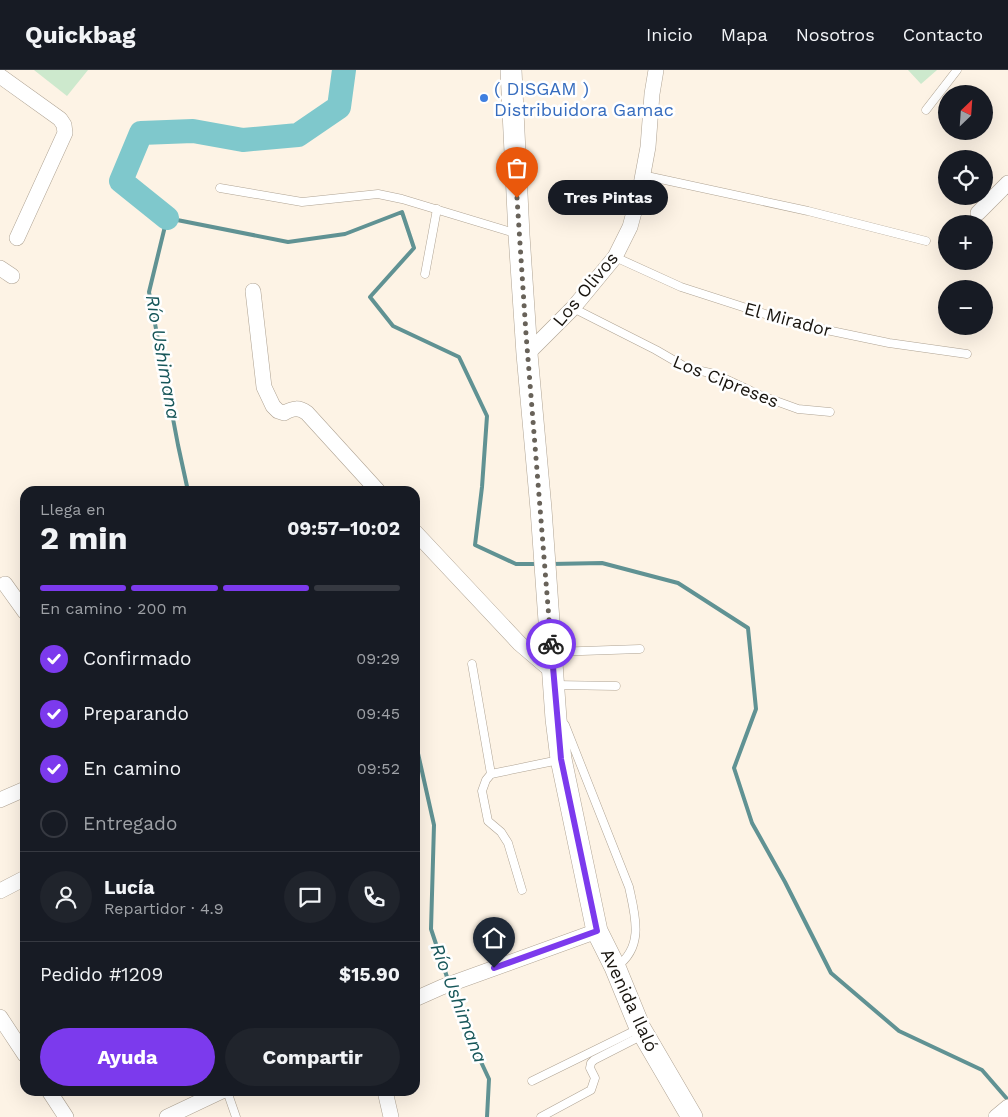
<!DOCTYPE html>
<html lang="es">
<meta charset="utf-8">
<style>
body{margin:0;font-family:"Work Sans",sans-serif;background:#20242c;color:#f1f3f6;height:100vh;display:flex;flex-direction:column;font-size:19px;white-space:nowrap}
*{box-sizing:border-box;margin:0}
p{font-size:16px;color:#9ea1a6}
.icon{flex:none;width:28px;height:28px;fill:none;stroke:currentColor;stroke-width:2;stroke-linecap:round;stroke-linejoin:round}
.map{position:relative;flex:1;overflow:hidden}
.details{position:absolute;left:20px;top:416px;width:400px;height:610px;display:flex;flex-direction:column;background:#171b24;border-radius:15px;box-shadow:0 5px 20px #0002}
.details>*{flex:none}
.needle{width:32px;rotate:25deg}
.fabs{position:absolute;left:938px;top:15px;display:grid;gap:10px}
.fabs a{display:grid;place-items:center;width:55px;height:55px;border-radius:50%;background:#171b24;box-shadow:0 5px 20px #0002;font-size:25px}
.pin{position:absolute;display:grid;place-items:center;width:42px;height:42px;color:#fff;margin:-51px -21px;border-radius:50% 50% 50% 0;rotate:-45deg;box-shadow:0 0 5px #0007}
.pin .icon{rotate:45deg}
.courier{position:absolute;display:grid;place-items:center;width:50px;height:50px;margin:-25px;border:4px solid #7c3aed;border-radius:50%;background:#fff;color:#222;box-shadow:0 1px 6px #0007}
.bubble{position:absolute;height:35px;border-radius:18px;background:#171b24;box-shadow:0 5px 20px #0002;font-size:16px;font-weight:700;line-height:35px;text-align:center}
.head em{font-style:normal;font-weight:700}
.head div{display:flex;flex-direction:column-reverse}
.head{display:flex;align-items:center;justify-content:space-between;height:85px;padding:0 20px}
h1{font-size:32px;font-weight:700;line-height:38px}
.bar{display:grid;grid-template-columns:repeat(4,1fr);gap:8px 5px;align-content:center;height:60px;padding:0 20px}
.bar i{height:6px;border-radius:4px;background:#363941}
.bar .current{background:#7c3aed}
.bar p{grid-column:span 4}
.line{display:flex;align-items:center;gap:12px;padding:0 20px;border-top:1px solid #363941}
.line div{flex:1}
.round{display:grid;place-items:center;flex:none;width:52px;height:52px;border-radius:26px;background:#20242c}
ol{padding:0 20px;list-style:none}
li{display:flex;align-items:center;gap:15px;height:55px}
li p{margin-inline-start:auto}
li .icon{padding:5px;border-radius:50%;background:#7c3aed;color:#fff;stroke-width:4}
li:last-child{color:#9ea1a6}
li i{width:28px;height:28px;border:2px solid #363941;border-radius:50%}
.action{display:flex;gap:10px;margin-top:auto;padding:10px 20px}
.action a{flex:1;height:58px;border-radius:30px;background:#7c3aed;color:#fff;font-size:20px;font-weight:700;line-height:58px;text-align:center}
.action a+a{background:#20242c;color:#f1f3f6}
header{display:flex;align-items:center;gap:30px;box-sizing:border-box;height:70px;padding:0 25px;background:#171b24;border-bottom:1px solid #363941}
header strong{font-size:24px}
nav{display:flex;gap:28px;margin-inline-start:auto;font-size:18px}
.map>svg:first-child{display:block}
.green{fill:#cde9cd}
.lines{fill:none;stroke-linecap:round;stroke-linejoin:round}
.stream{stroke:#609293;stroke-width:4}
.river{stroke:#7fc8cc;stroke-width:24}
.lane-casing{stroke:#afa393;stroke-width:9}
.street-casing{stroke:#afa393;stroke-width:16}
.secondary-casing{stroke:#afa393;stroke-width:22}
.lane{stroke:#fff;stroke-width:8}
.street{stroke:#fff;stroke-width:15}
.secondary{stroke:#fff;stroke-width:21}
.done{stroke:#686259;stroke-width:5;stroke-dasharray:0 9}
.route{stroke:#7c3aed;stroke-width:6}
.shop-dot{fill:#3f7fe0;stroke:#fff;stroke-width:2}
.labels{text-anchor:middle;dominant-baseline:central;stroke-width:5;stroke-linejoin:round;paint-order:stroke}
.shop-label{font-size:18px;fill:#366cbe;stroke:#fff;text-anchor:start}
.street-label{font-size:18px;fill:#18140e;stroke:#fff}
.water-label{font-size:19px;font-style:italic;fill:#165659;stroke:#fff}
</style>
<header>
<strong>Quickbag</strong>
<nav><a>Inicio</a><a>Mapa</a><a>Nosotros</a><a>Contacto</a></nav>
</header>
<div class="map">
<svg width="1008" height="1047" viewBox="0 0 1008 1047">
<rect width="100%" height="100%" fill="#fdf3e5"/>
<g class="green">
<polygon points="34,0 88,0 67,26"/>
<polygon points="908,0 937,0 921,14"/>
</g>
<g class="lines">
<g class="stream">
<polyline points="188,421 178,375 149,222 167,148 288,172 345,164 402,142 414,178 370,227 393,256 459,287 487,346 482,417 475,475 516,494 539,494"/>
<polyline points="551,494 602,493 678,513 748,558 756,639 734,698 752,753 785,812 831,903 899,961 982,1000 1008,1030"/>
<polyline points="415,670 434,755 431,859 448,910"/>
<polyline points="450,917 460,947 489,1009 487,1047"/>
</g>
<polyline class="river" points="167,148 121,111 141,63 193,61 243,70 298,65 339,37 344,0"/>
<defs>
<g id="lane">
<polyline points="926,40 957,0"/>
<polyline points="642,105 808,141 926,171"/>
<polyline points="220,118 302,132 378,124 402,129 518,164"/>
<polyline points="615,187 681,217 793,253 889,273 967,284"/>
<polyline points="425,204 437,139"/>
<polyline points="573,238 656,280 687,298 715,304 762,326 798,339 830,342"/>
<polyline points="553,582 640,579"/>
<polyline points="472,594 491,704"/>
<polyline points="556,615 616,616"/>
<path d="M 565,655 L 629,817 C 635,845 645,877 616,897"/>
<polyline points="522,820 508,773 501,762 488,751 482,721 486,710 491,704 559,690"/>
<polyline points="532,1011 638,959"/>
<polyline points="227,1021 236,1047"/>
<polyline points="541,1047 591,1020 595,1008 590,998 591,993 594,990 643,965"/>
</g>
<g id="street">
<polyline points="0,6 60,49 64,55 65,63 17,168"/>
<polyline points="978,143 1008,113"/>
<polyline points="0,198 12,206"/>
<path d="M 253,221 L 264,317 L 273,336 L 278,341 L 284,343 C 293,338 299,337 307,343 L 378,421"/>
<polyline points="527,284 573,238 615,187 630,157 640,120 648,77 652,24 656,0"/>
<polyline points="415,462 520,574 553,602"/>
<polyline points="5,514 25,542"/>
<polyline points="0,730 25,719"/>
<polyline points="0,821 25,808"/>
<polyline points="415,929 442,917 597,861"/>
<polyline points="0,947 25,985"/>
<polyline points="49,1021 66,1047"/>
<polyline points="385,1021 391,1047"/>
<polyline points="167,1047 222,1021"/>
<polyline points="996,1047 1008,1037"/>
</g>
<polyline id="secondary" points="511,0 519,165 527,284 541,439 556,649 561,689 597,861 615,897 640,958 692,1047"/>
</defs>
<use href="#lane" class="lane-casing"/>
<use href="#street" class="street-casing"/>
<use href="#secondary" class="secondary-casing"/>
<use href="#lane" class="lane"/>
<use href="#street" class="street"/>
<use href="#secondary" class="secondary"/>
</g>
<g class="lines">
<polyline class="done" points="517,128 526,264 551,574"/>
<polyline class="route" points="494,898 597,861 561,689 551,574"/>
</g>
<circle class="shop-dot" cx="484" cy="28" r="5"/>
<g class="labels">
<g class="shop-label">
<text x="494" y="18">( DISGAM )<tspan x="494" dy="21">Distribuidora Gamac</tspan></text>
</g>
<g class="street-label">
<text transform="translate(585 219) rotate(-50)">Los Olivos</text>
<text transform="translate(788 249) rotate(15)">El Mirador</text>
<text transform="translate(726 311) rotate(22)">Los Cipreses</text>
<text transform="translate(630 930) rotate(65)">Avenida Ilaló</text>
</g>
<g class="water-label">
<text transform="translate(163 287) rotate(80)">Río Ushimana</text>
<text transform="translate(459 933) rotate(69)">Río Ushimana</text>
</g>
</g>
</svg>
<div class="fabs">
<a><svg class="needle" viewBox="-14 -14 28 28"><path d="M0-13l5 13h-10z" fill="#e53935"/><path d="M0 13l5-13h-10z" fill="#9ea1a6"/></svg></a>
<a><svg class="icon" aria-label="locate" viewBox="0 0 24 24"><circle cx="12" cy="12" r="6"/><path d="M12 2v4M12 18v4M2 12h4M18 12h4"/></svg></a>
<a>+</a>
<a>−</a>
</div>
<div class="pin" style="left:517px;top:128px;background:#ea580c"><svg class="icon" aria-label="bag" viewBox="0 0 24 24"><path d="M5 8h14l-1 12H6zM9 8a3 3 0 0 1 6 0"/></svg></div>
<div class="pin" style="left:494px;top:898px;background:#1f2937"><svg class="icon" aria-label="home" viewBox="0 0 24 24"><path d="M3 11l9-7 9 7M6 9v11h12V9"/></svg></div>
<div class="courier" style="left:551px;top:574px"><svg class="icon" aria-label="bike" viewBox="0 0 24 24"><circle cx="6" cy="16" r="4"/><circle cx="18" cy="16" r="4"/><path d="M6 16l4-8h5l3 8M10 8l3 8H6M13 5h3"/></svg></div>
<div class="bubble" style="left:548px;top:110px;width:120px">Tres Pintas</div>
<section class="details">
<div class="head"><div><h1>2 min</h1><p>Llega en</p></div><em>09:57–10:02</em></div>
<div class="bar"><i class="current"></i><i class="current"></i><i class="current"></i><i></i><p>En camino · 200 m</p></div>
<ol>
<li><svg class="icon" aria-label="check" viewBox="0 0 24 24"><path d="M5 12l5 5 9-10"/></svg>Confirmado<p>09:29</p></li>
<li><svg class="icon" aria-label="check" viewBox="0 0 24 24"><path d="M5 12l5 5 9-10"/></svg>Preparando<p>09:45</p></li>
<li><svg class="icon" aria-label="check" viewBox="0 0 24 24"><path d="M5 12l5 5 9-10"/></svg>En camino<p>09:52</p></li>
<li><i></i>Entregado</li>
</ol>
<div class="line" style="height:90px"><a class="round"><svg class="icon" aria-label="person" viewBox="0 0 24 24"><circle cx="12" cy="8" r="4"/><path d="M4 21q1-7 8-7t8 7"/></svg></a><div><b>Lucía</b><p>Repartidor · 4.9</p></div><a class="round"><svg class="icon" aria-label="chat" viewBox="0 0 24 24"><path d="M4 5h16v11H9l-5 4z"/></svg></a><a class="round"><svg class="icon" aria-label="phone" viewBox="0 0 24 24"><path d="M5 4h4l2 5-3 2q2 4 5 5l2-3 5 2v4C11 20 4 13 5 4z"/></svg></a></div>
<div class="line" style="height:65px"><div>Pedido #1209</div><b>$15.90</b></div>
<div class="action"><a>Ayuda</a><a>Compartir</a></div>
</section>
</div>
